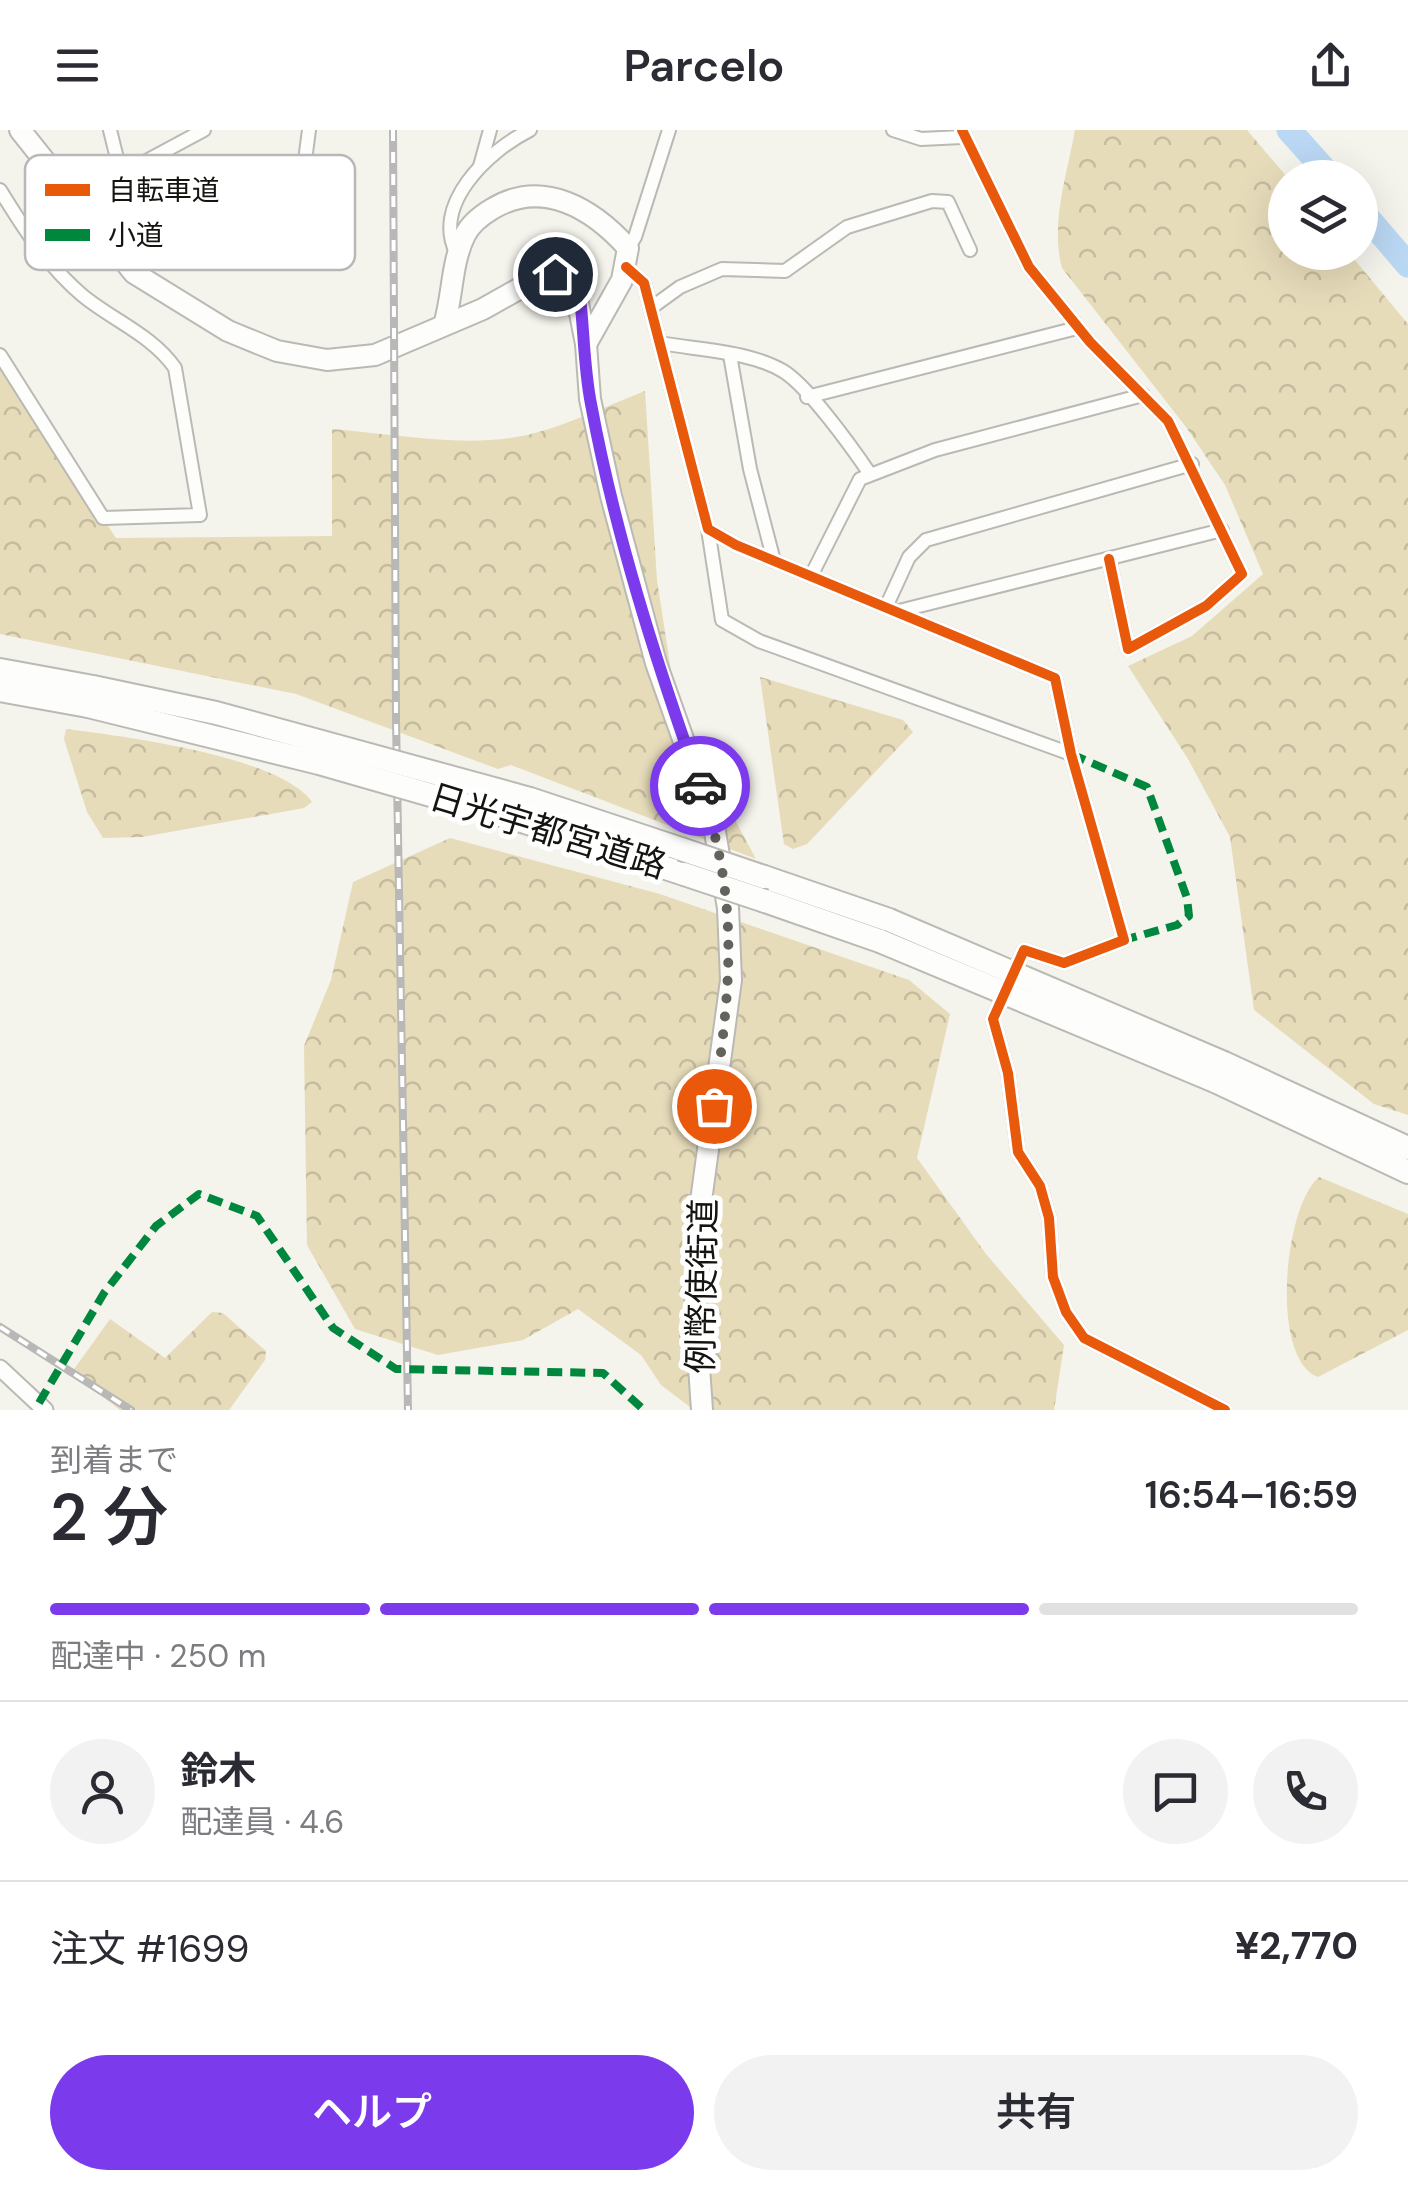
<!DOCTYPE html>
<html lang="ja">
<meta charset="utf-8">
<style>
body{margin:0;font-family:"DM Sans","Noto Sans JP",sans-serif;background:#f2f2f3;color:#2b2b33;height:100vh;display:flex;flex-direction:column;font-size:38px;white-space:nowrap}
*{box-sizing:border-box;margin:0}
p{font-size:32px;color:#7c7c81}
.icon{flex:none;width:55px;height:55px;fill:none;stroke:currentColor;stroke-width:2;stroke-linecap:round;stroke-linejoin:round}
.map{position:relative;height:1280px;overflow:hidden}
.drawer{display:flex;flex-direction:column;background:#fff;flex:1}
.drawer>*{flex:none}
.controls{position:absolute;left:1268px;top:30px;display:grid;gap:20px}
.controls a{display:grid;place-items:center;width:110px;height:110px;border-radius:50%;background:#fff;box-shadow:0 10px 40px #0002;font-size:50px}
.pin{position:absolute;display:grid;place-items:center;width:85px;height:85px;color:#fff;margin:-42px;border:5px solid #fff;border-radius:50%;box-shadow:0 2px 10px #0007}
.courier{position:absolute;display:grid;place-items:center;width:100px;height:100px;margin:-50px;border:8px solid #7c3aed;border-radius:50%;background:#fff;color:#222;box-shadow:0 2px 12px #0007}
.summary em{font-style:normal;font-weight:600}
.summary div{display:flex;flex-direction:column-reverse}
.summary{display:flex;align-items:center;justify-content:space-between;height:170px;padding:0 50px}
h1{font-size:65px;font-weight:600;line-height:75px}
.bar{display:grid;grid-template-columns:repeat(4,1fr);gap:15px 10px;align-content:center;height:120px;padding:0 50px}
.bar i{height:12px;border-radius:8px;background:#e1e1e2}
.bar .on{background:#7c3aed}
.bar p{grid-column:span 4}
.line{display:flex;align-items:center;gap:25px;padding:0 50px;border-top:2px solid #e1e1e2}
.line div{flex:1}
.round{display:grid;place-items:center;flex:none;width:105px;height:105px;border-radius:52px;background:#f2f2f3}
.cta{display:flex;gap:20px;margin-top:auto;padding:20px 50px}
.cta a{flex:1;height:115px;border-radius:60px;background:#7c3aed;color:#fff;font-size:40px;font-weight:600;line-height:115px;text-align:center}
.cta a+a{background:#f2f2f3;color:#2b2b33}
header{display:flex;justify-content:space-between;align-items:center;height:130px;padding:0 50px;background:#fff;font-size:45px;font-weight:600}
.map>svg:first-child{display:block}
.forest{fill:url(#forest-crowns)}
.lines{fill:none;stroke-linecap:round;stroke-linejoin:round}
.river{stroke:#bad7f3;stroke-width:25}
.minor-casing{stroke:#bab9b4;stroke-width:16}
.tertiary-casing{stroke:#bab9b4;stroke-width:19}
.trunk-casing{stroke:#bab9b4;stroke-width:24}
.motorway-casing{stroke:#bab9b4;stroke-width:26}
.minor{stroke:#fdfdfc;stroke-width:12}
.tertiary{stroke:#fdfdfc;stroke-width:15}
.trunk{stroke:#fdfdfc;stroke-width:20}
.motorway{stroke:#fdfdfc;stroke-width:22}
.rail-casing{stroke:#b8b8b7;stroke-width:8}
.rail{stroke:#fff;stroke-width:4;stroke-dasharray:11;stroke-linecap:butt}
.motorway-bridge-casing{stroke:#bab9b4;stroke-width:26;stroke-linecap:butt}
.motorway-bridge{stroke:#fdfdfc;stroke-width:22}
.quiet{stroke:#00873e;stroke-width:8;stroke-dasharray:15 8;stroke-linecap:butt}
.cycleway-casing{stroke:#fff;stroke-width:16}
.cycleway{stroke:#e8590c;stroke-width:10}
.done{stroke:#63625d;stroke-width:10;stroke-dasharray:0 18}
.route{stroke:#7c3aed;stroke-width:12}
.labels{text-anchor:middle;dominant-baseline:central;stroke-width:10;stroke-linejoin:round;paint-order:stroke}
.street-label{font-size:35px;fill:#151410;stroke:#fff}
.key{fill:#fff;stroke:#b9b8b7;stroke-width:2.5}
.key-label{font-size:28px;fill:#151410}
</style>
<header><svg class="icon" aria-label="menu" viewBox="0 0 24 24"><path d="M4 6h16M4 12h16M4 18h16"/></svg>Parcelo<svg class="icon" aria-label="share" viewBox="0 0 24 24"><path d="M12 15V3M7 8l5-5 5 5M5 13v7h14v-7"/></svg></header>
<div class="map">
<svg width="1408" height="1280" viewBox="0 0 1408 1280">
<defs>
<pattern id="forest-crowns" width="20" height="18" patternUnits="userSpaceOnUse" patternTransform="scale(2.5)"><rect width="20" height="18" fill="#e7dcba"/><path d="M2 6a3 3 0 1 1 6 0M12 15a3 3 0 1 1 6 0" fill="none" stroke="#c5bc9f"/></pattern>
</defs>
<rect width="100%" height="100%" fill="#f4f3ec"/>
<g class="forest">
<path d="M 1075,0 L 1247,0 L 1287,47 L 1285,122 L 1349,123 L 1408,194 L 1408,985 L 1374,974 L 1254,880 L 1230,707 L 1188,629 L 1128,536 L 1192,506 L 1263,444 L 1225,355 L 1186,297 L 1062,138 C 1050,93 1067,45 1075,0 Z"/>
<path d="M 0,230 L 116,408 L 332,406 L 332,299 C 397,304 472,320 535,303 C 572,293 609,275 645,261 L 657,450 L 673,554 L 666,561 L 756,729 L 511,635 L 498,639 L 296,564 L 0,504 Z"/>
<polygon points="760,547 903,590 913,602 807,714 793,719 784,714"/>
<path d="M 66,599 C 122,606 280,626 312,672 L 304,678 L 142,707 L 103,708 L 87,682 L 64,609 Z"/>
<polygon points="450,708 660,764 909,850 950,884 917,1028 986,1124 1064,1215 1054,1280 694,1280 661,1255 641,1225 578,1179 523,1210 438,1225 355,1199 307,1115 304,916 331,850 353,752"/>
<path d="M 1319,1047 L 1408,1084 L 1408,1200 L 1318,1247 C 1270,1230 1283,1077 1319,1047 Z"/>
<polygon points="212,1182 223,1183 266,1221 265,1230 229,1280 120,1280 72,1242 110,1189 165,1228"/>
</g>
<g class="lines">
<g class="river">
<polyline points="1289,0 1332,48"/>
<polyline points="1360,79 1408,135"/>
</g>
<defs>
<g id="minor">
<polyline points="110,0 126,65 212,109 293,121 309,0"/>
<polyline points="893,0 921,9 962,7"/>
<polyline points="962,0 1029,137 1090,212 1168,291 1242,444 1206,476 1128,519 1109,429"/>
<polyline points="480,36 490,0"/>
<polyline points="122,44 204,0"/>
<path d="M 0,60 C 24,99 47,135 82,165 C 112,190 152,205 175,238 L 200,385 L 103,388 L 0,225"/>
<polyline points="628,118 635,107 669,0"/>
<path d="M 458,126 C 429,76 488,21 530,0"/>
<polyline points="626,137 644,153 708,399 736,415 1055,548 1071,624 1124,810 1064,833 1024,820 993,889 1008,943 1018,1022 1040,1056 1049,1088 1053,1147 1066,1182 1084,1208 1225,1280"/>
<polyline points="651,178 680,157 722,139 785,141 847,97 932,71 948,72 970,120"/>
<path d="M 660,213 C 699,220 749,221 783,241 C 808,256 853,319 870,344"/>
<polyline points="730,225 750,339 774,431"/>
<polyline points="807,267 1077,198"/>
<polyline points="708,399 722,490 759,511 1071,624"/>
<polyline points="811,446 860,349 935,320 1143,265"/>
<polyline points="886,477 909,427 926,410 1192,334"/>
<polyline points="899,481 1222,400"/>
</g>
<polyline id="tertiary" points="0,1238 45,1280"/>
<g id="trunk">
<polyline points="20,0 134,143 228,201 277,221 327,230 375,225 483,179 540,147 555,144 574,153 586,214 590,269 611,366 656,533 714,696 728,778 731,850 701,1071 695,1179 702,1280"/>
<path d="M 444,195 C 453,166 451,133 465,105 C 470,95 482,85 492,79 C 543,48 593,79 628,118 L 622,150 L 586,214"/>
</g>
<g id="motorway">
<polyline points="0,540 93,557"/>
<polyline points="0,560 88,576"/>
<polyline points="530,669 681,719"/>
<polyline points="525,692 684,744"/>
<polyline points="764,747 889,790"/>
<polyline points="765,771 880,811"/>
<polyline points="1224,933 1408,1018"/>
<polyline points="1215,951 1408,1042"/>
</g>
</defs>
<use href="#minor" class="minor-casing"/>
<use href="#tertiary" class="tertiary-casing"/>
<use href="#trunk" class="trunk-casing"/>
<use href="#motorway" class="motorway-casing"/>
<use href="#minor" class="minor"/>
<use href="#tertiary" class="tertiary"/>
<use href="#trunk" class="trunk"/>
<use href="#motorway" class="motorway"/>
<defs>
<g id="rail">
<polyline points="393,0 396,589 408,1280"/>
<polyline points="0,1197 131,1280"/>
</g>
</defs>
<use href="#rail" class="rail-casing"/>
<use href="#rail" class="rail"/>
<defs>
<g id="motorway-bridge">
<polyline points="93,557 216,583 530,669"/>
<polyline points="88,576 319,633 525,692"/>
<polyline points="681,719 764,747"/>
<polyline points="684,744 765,771"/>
<polyline points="889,790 1224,933"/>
<polyline points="880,811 1215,951"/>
</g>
</defs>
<use href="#motorway-bridge" class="motorway-bridge-casing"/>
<use href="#motorway-bridge" class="motorway-bridge"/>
<g class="quiet">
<polyline points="1071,624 1147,657 1187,768 1189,786 1177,795 1124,810"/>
<polyline points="39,1273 104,1163 156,1096 199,1064 257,1086 333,1198 396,1239 603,1243 644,1280"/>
</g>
<defs>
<g id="cycleway">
<polyline points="962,0 1029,137 1090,212 1168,291 1242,444 1206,476 1128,519 1109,429"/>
<polyline points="626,137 644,153 708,399 736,415 1055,548 1071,624 1124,810 1064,833 1024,820 993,889 1008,943 1018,1022 1040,1056 1049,1088 1053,1147 1066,1182 1084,1208 1225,1280"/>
</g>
</defs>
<use href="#cycleway" class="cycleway-casing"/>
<use href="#cycleway" class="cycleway"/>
</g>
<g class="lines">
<path class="done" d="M 700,656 C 741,773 730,858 714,976"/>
<path class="route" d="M 555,144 L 574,153 L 580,167 C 584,202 584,239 591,274 C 615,404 656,531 700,656"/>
</g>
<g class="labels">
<g class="street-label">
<text transform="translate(548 701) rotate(17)">日光宇都宮道路</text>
<text transform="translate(702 1156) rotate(-89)">例幣使街道</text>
</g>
</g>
<rect x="25" y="25" width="330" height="115" rx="15" class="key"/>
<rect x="45" y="54" width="45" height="12" fill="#e8590c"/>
<rect x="45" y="99" width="45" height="12" fill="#00873e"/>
<g class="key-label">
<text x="108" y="70">自転車道</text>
<text x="108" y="115">小道</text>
</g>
</svg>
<div class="controls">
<a><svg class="icon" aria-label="layers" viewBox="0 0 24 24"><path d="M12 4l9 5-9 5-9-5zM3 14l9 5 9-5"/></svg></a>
</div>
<div class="pin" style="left:714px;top:976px;background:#ea580c"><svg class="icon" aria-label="bag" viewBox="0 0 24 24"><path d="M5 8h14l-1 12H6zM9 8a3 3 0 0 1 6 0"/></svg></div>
<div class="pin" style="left:555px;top:144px;background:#1f2937"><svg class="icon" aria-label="home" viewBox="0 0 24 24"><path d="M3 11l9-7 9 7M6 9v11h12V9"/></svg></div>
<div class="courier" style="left:700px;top:656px"><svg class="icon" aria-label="car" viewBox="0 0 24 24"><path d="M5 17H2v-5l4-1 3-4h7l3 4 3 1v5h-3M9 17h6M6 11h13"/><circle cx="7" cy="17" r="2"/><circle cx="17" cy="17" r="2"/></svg></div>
</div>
<section class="drawer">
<div class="summary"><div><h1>2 分</h1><p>到着まで</p></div><em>16:54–16:59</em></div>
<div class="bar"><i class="on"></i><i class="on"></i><i class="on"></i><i></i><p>配達中 · 250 m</p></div>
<div class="line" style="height:180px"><a class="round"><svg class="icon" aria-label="person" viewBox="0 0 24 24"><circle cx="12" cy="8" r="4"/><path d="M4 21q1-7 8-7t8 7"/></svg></a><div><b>鈴木</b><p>配達員 · 4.6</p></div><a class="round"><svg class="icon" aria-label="chat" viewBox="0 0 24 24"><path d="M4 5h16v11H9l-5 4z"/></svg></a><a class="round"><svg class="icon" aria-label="phone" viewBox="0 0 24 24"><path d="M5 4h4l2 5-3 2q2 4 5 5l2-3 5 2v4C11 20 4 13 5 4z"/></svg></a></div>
<div class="line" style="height:130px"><div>注文 #1699</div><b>¥2,770</b></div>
<div class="cta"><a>ヘルプ</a><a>共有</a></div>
</section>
